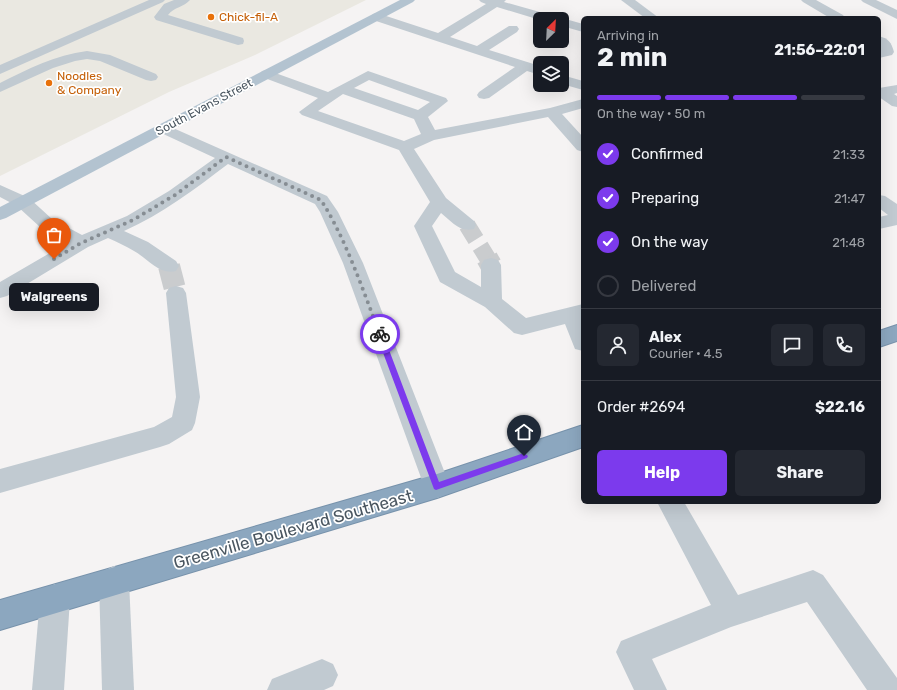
<!DOCTYPE html>
<meta charset="utf-8">
<style>
body{margin:0;font-family:Rubik,sans-serif;background:#242831;color:#f1f3f6;height:100vh;display:flex;flex-direction:column;font-size:15px;white-space:nowrap}
*{box-sizing:border-box;margin:0}
p{font-size:13px;color:#9ea1a6}
.icon{flex:none;width:22px;height:22px;fill:none;stroke:currentColor;stroke-width:2;stroke-linecap:round;stroke-linejoin:round}
.map{position:relative;flex:1;overflow:hidden}
.details{position:absolute;left:581px;top:16px;width:300px;height:488px;display:flex;flex-direction:column;background:#171b24;border-radius:6px;box-shadow:0 4px 16px #0002}
.details>*{flex:none}
.needle{width:26px;rotate:24deg}
.buttons{position:absolute;left:533px;top:12px;display:grid;gap:8px}
.buttons a{display:grid;place-items:center;width:36px;height:36px;border-radius:6px;background:#171b24;box-shadow:0 4px 16px #0002;font-size:20px}
.pin{position:absolute;display:grid;place-items:center;width:34px;height:34px;color:#fff;margin:-41px -17px;border-radius:50% 50% 50% 0;rotate:-45deg;box-shadow:0 0 4px #0007}
.pin .icon{rotate:45deg}
.courier{position:absolute;display:grid;place-items:center;width:40px;height:40px;margin:-20px;border:3px solid #7c3aed;border-radius:50%;background:#fff;color:#222;box-shadow:0 1px 5px #0007}
.bubble{position:absolute;height:28px;border-radius:6px;background:#171b24;box-shadow:0 4px 16px #0002;font-size:13px;font-weight:700;line-height:28px;text-align:center}
.head em{font-style:normal;font-weight:700}
.head div{display:flex;flex-direction:column-reverse}
.head{display:flex;align-items:center;justify-content:space-between;height:68px;padding:0 16px}
h1{font-size:26px;font-weight:700;line-height:30px}
.bar{display:grid;grid-template-columns:repeat(4,1fr);gap:6px 4px;align-content:center;height:48px;padding:0 16px}
.bar i{height:5px;border-radius:3px;background:#363941}
.bar .on{background:#7c3aed}
.bar p{grid-column:span 4}
.line{display:flex;align-items:center;gap:10px;padding:0 16px;border-top:1px solid #363941}
.line div{flex:1}
.round{display:grid;place-items:center;flex:none;width:42px;height:42px;border-radius:6px;background:#242831}
ol{padding:0 16px;list-style:none}
li{display:flex;align-items:center;gap:12px;height:44px}
li p{margin-inline-start:auto}
li .icon{padding:4px;border-radius:50%;background:#7c3aed;color:#fff;stroke-width:4}
li:last-child{color:#9ea1a6}
li i{width:22px;height:22px;border:2px solid #363941;border-radius:50%}
.cta{display:flex;gap:8px;margin-top:auto;padding:8px 16px}
.cta a{flex:1;height:46px;border-radius:6px;background:#7c3aed;color:#fff;font-size:16px;font-weight:700;line-height:46px;text-align:center}
.cta a+a{background:#242831;color:#f1f3f6}
.map>svg:first-child{display:block}
.commercial{fill:#eae8e1}
.lines{fill:none;stroke-linecap:round;stroke-linejoin:round}
.minor-tunnel-far1{stroke:#caccce;stroke-width:17;stroke-dasharray:17 8;stroke-linecap:butt}
.minor-tunnel{stroke:#caccce;stroke-width:22;stroke-dasharray:22 11;stroke-linecap:butt}
.highway-casing{stroke:#7792ab;stroke-width:2}
.minor{fill:#c1cad1;fill-rule:evenodd}
.major{fill:#b3c3d0;fill-rule:evenodd}
.highway{fill:#8ca7bf;fill-rule:evenodd}
.route{fill:#7c3aed}
.done{stroke:#868d93;stroke-width:4;stroke-dasharray:0 7.2}
.food-dot{fill:#e8710a;stroke:#fff;stroke-width:1.5}
.labels{text-anchor:middle;dominant-baseline:central;stroke-width:3.5;stroke-linejoin:round;paint-order:stroke}
.far-food-label{font-size:12px;fill:#c56008;stroke:#fff;text-anchor:start}
.far-street-label{font-size:12px;fill:#4a5660;stroke:#fff}
.near-street-label{font-size:17px;fill:#4a5660;stroke:#fff}
</style>
<div class="map">
<svg width="897" height="690" viewBox="0 0 897 690">
<rect width="100%" height="100%" fill="#f5f3f3"/>
<polygon class="commercial" points="0,0 366,0 255,55 169,92 0,176"/>
<g class="lines">
<polyline class="minor-tunnel-far1" points="467,225 488,259"/>
<g class="minor-tunnel">
<polyline points="487,258 491,265"/>
<polyline points="169,266 176,293"/>
</g>
<defs>
<g id="highway">
<polygon points="897,325 897,341 879,347 879,331"/>
<polygon points="583,425 583,447 437,498 0,630 0,600 437,474"/>
</g>
</defs>
<use href="#highway" class="highway-casing"/>
<g class="minor">
<polygon points="149,0 165,0 163,2 0,74 0,65"/>
<path d="M 174,0 L 190,0 C 184,7 174,7 168,15 L 243,38 L 244,41 L 243,44 L 238,45 L 156,20 L 154,17 L 164,4 Z"/>
<polygon points="479,0 506,0 504,2 554,16 556,19 540,20 497,7 450,37 477,46 509,26 517,26 519,29 517,32 489,50 540,66 540,75 527,71 489,98 484,99 479,98 477,95 479,92 515,67 373,20 371,17 373,14 377,13 438,33 486,4 481,2"/>
<polygon points="621,0 635,0 659,18 645,18"/>
<polygon points="801,0 816,0 843,15 845,18 830,18 803,2"/>
<polygon points="861,0 876,0 897,10 897,19 863,2"/>
<polygon points="562,18 583,24 583,32 562,26 562,19 559,19"/>
<path d="M 879,36 C 889,39 891,42 894,52 L 892,55 L 879,58 Z"/>
<path d="M 87,51 L 110,55 L 156,74 L 158,77 L 156,80 L 151,81 L 146,80 L 100,61 L 87,59 L 75,61 L 53,68 L 0,92 L 0,83 C 28,69 55,55 87,51 Z"/>
<path d="M 267,70 L 328,92 L 368,71 L 446,98 L 448,101 L 428,117 L 435,130 L 550,108 L 583,99 L 583,108 L 562,114 L 583,137 L 583,152 L 577,150 L 548,117 L 434,140 L 414,149 L 446,198 L 474,221 L 476,225 L 474,229 C 460,233 451,221 441,213 L 432,226 L 455,272 L 481,287 L 481,265 L 484,260 L 491,258 L 498,260 L 501,265 L 502,299 L 526,318 L 583,304 L 583,351 L 575,349 L 565,324 L 522,335 L 514,333 L 485,307 L 440,282 L 414,226 L 430,202 L 399,150 L 302,115 L 299,112 L 318,98 L 262,77 L 260,74 L 262,71 ZM 369,80 L 430,102 L 418,110 L 354,88 ZM 343,94 L 414,119 L 421,134 L 404,141 L 318,111 Z"/>
<polygon points="562,75 583,81 583,90 562,84"/>
<polygon points="897,85 897,93 894,94 897,96 897,107 892,106 879,97 879,88"/>
<path d="M 164,124 L 327,196 L 338,212 L 363,263 L 450,486 L 446,494 L 437,498 L 428,494 L 424,486 L 343,263 L 320,212 L 315,204 L 228,164 C 195,189 162,214 124,231 L 148,242 L 176,261 L 179,266 L 176,271 C 159,275 148,259 134,251 C 126,246 117,242 108,238 L 88,247 L 7,296 L 0,298 L 0,282 L 67,243 L 40,227 L 17,206 L 0,197 L 0,185 L 29,198 L 52,219 L 82,235 L 127,216 L 169,191 L 215,158 L 159,132 L 156,129 L 159,126 Z"/>
<polygon points="879,195 885,196 897,204 897,225 879,229 879,217 888,215 879,208"/>
<polygon points="176,286 183,288 186,293 200,397 195,423 192,430 169,444 160,447 0,493 0,469 154,427 172,417 176,397 166,293 169,288"/>
<polygon points="657,502 684,502 738,595 813,570 823,575 897,678 897,690 867,690 807,602 731,627 652,659 667,690 634,690 616,652 621,641 711,605"/>
<polygon points="114,566 124,571 129,581 134,690 102,690 99,581 104,571"/>
<polygon points="55,584 65,589 70,599 64,690 32,690 40,599 45,589"/>
<polygon points="322,659 333,664 338,675 333,686 324,690 267,690 272,679"/>
</g>
<polygon class="major" points="400,0 415,0 413,2 6,218 0,220 0,207"/>
<use href="#highway" class="highway"/>
</g>
<polygon class="route" points="377,332 380,332 383,334 439,482 524,453 528,456 527,458 436,490 434,489 376,334"/>
<g class="lines">
<path class="done" d="M 54,259 L 81,243 L 133,220 L 175,195 L 226,157 L 321,200 C 347,241 362,289 380,334"/>
</g>
<g class="food-dot">
<circle cx="211" cy="17" r="4"/>
<circle cx="49" cy="83" r="4"/>
</g>
<g class="labels">
<g class="far-food-label">
<text x="219" y="17">Chick-fil-A</text>
<text x="57" y="76">Noodles<tspan x="57" dy="14">&amp; Company</tspan></text>
</g>
<g class="far-street-label">
<text transform="translate(204 107) rotate(-28)">South Evans Street</text>
</g>
<g class="near-street-label">
<text transform="translate(293 529) rotate(-16)">Greenville Boulevard Southeast</text>
</g>
</g>
</svg>
<div class="buttons">
<a><svg class="needle" viewBox="-14 -14 28 28"><path d="M0-13l5 13h-10z" fill="#e53935"/><path d="M0 13l5-13h-10z" fill="#9ea1a6"/></svg></a>
<a><svg class="icon" aria-label="layers" viewBox="0 0 24 24"><path d="M12 4l9 5-9 5-9-5zM3 14l9 5 9-5"/></svg></a>
</div>
<div class="pin" style="left:54px;top:259px;background:#ea580c"><svg class="icon" aria-label="bag" viewBox="0 0 24 24"><path d="M5 8h14l-1 12H6zM9 8a3 3 0 0 1 6 0"/></svg></div>
<div class="pin" style="left:524px;top:456px;background:#1f2937"><svg class="icon" aria-label="home" viewBox="0 0 24 24"><path d="M3 11l9-7 9 7M6 9v11h12V9"/></svg></div>
<div class="courier" style="left:380px;top:334px"><svg class="icon" aria-label="bike" viewBox="0 0 24 24"><circle cx="6" cy="16" r="4"/><circle cx="18" cy="16" r="4"/><path d="M6 16l4-8h5l3 8M10 8l3 8H6M13 5h3"/></svg></div>
<div class="bubble" style="left:9px;top:283px;width:90px">Walgreens</div>
<section class="details">
<div class="head"><div><h1>2 min</h1><p>Arriving in</p></div><em>21:56–22:01</em></div>
<div class="bar"><i class="on"></i><i class="on"></i><i class="on"></i><i></i><p>On the way · 50 m</p></div>
<ol>
<li><svg class="icon" aria-label="check" viewBox="0 0 24 24"><path d="M5 12l5 5 9-10"/></svg>Confirmed<p>21:33</p></li>
<li><svg class="icon" aria-label="check" viewBox="0 0 24 24"><path d="M5 12l5 5 9-10"/></svg>Preparing<p>21:47</p></li>
<li><svg class="icon" aria-label="check" viewBox="0 0 24 24"><path d="M5 12l5 5 9-10"/></svg>On the way<p>21:48</p></li>
<li><i></i>Delivered</li>
</ol>
<div class="line" style="height:72px"><a class="round"><svg class="icon" aria-label="person" viewBox="0 0 24 24"><circle cx="12" cy="8" r="4"/><path d="M4 21q1-7 8-7t8 7"/></svg></a><div><b>Alex</b><p>Courier · 4.5</p></div><a class="round"><svg class="icon" aria-label="chat" viewBox="0 0 24 24"><path d="M4 5h16v11H9l-5 4z"/></svg></a><a class="round"><svg class="icon" aria-label="phone" viewBox="0 0 24 24"><path d="M5 4h4l2 5-3 2q2 4 5 5l2-3 5 2v4C11 20 4 13 5 4z"/></svg></a></div>
<div class="line" style="height:52px"><div>Order #2694</div><b>$22.16</b></div>
<div class="cta"><a>Help</a><a>Share</a></div>
</section>
</div>
